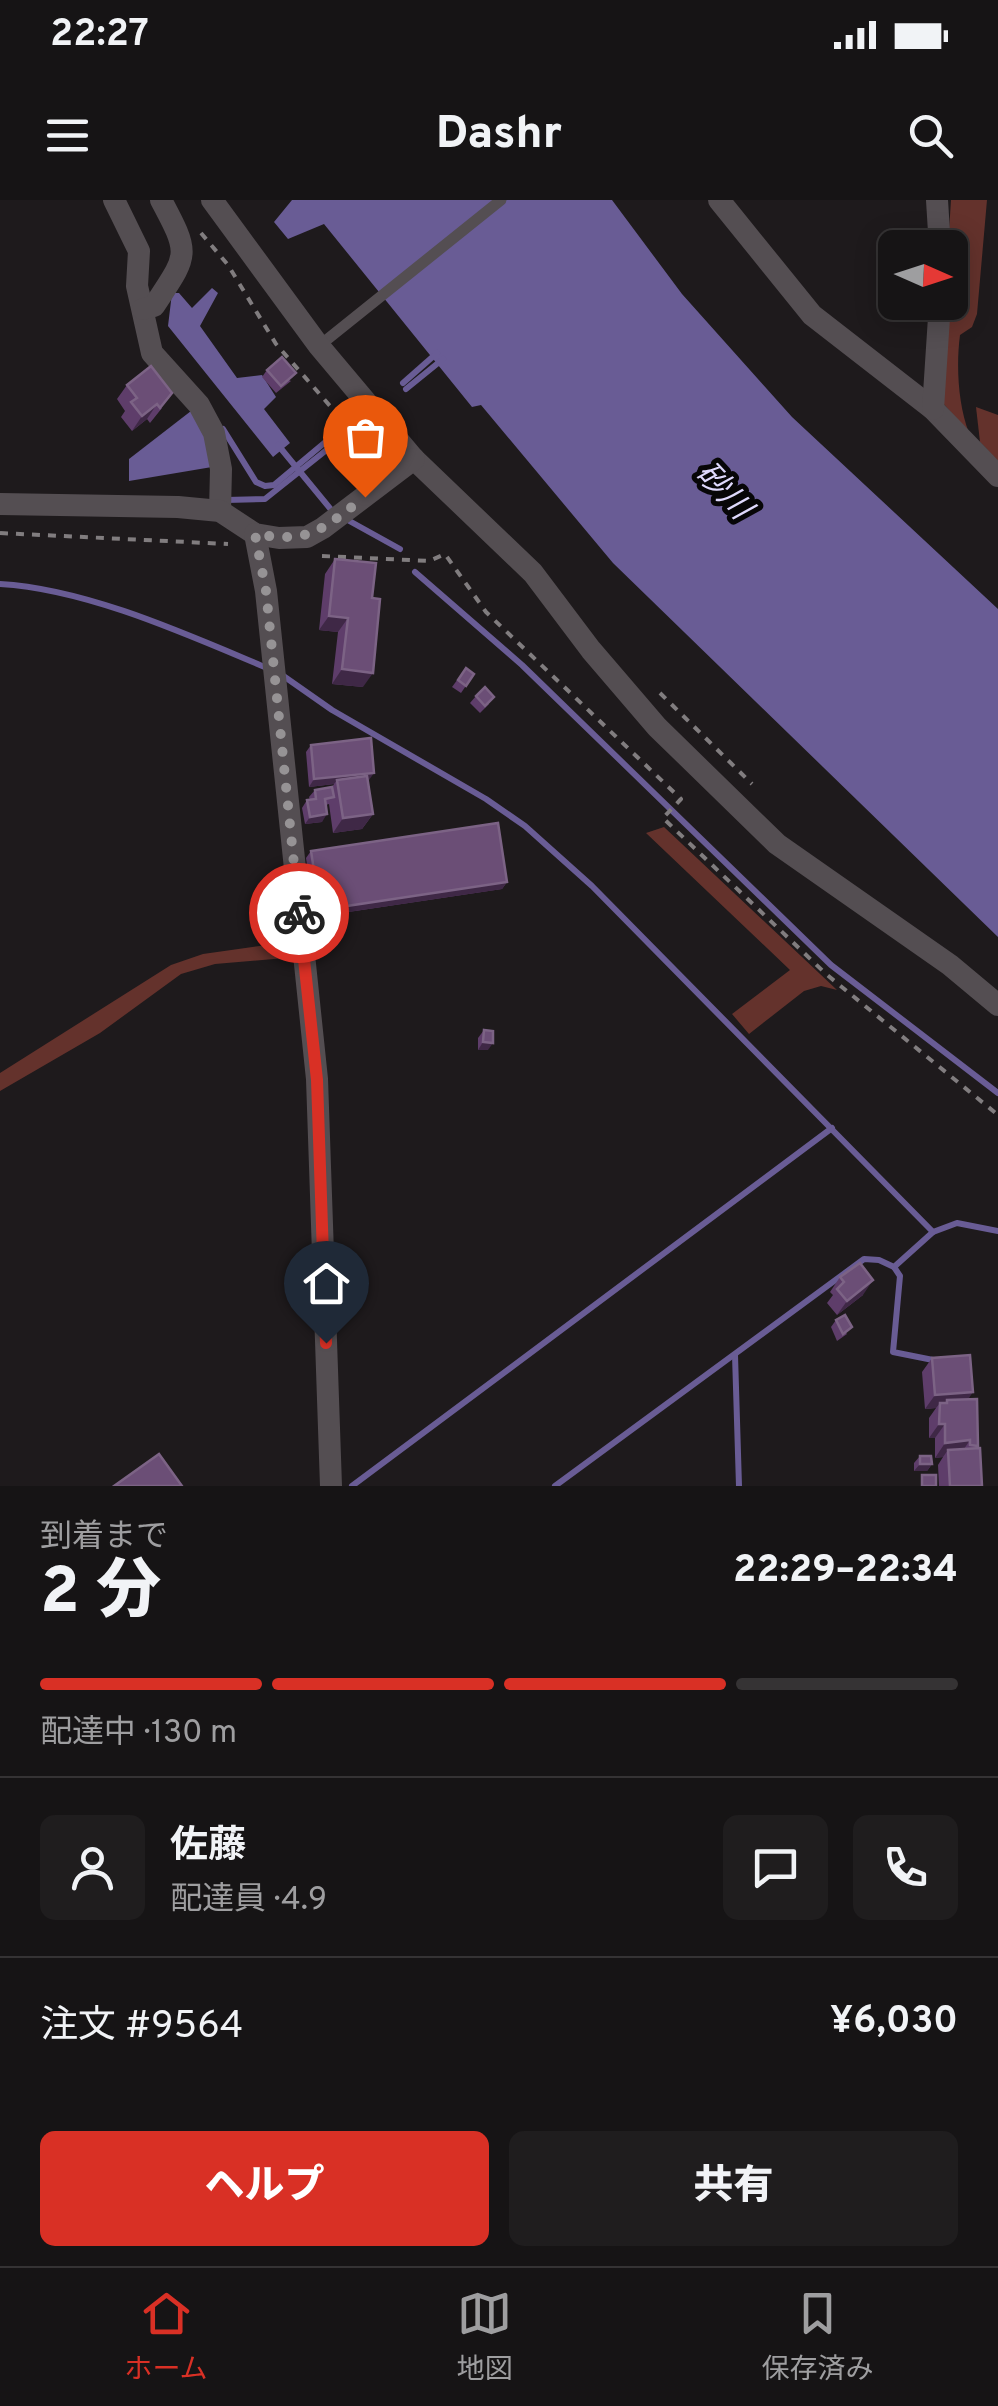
<!DOCTYPE html>
<html lang="ja">
<meta charset="utf-8">
<style>
body{margin:0;font-family:Overpass,"Noto Sans JP",sans-serif;background:#1f1d1e;color:#f1f3f6;height:100vh;display:flex;flex-direction:column;font-size:38px;white-space:nowrap}
*{box-sizing:border-box;margin:0}
p{font-size:32px;color:#9e9ea0}
.icon{flex:none;width:55px;height:55px;fill:none;stroke:currentColor;stroke-width:2;stroke-linecap:round;stroke-linejoin:round}
.map{position:relative;height:1286px;overflow:hidden}
.side{display:flex;flex-direction:column;background:#161415;flex:1}
.side>*{flex:none}
.needle{width:65px;rotate:93deg}
.buttons{position:absolute;left:878px;top:30px;display:grid;gap:20px}
.buttons a{display:grid;place-items:center;width:90px;height:90px;border-radius:15px;background:#161415;box-shadow:0 5px 25px #0003,0 0 0 2px #353334;font-size:50px}
.pin{position:absolute;display:grid;place-items:center;width:85px;height:85px;color:#fff;margin:-102px -42px;border-radius:50% 50% 50% 0;rotate:-45deg;box-shadow:0 0 10px #0007}
.pin .icon{rotate:45deg}
.courier{position:absolute;display:grid;place-items:center;width:100px;height:100px;margin:-50px;border:8px solid #d93025;border-radius:50%;background:#fff;color:#222;box-shadow:0 2px 12px #0007}
.headline em{font-style:normal;font-weight:800}
.headline div{display:flex;flex-direction:column-reverse}
.headline{display:flex;align-items:center;justify-content:space-between;height:170px;padding:0 40px}
h1{font-size:65px;font-weight:800;line-height:75px}
.bar{display:grid;grid-template-columns:repeat(4,1fr);gap:15px 10px;align-content:center;height:120px;padding:0 40px}
.bar i{height:12px;border-radius:8px;background:#353334}
.bar .selected{background:#d93025}
.bar p{grid-column:span 4}
.line{display:flex;align-items:center;gap:25px;padding:0 40px;border-top:2px solid #353334}
.line div{flex:1}
.round{display:grid;place-items:center;flex:none;width:105px;height:105px;border-radius:15px;background:#1f1d1e}
.action{display:flex;gap:20px;margin-top:auto;padding:20px 40px}
.action a{flex:1;height:115px;border-radius:15px;background:#d93025;color:#fff;font-size:40px;font-weight:800;line-height:115px;text-align:center}
.action a+a{background:#1f1d1e;color:#f1f3f6}
.status{display:flex;justify-content:space-between;align-items:center;height:70px;padding:0 50px;background:#161415;direction:ltr}
.status svg{height:28px;fill:currentColor}
header{display:flex;justify-content:space-between;align-items:center;height:130px;padding:0 40px;background:#161415;font-size:45px;font-weight:800}
.tab-bar{display:flex;justify-content:space-around;align-items:center;height:140px;border-top:2px solid #353334;background:#161415;font-size:28px;color:#9e9ea0}
.tab-bar a{display:grid;justify-items:center;gap:5px}
.tab-bar .selected{color:#d93025}
.map>svg:first-child{display:block}
.green{fill:#64322c}
.water{fill:#695c95}
.lines{fill:none;stroke-linecap:round;stroke-linejoin:round}
.stream{stroke:#695c95;stroke-width:6}
.path{stroke:#817d7f;stroke-width:4;stroke-dasharray:8 8;stroke-linecap:butt}
.lane{stroke:#544e52;stroke-width:11}
.street{stroke:#544e52;stroke-width:22}
.wall{fill:#5e3d6a}
.shaded-wall{fill:#3f2846}
.building{fill:#6b4e76;stroke:#7c6385;stroke-width:2.5}
.done{stroke:#969395;stroke-width:10;stroke-dasharray:0 18}
.route{stroke:#d93025;stroke-width:12}
.labels{text-anchor:middle;dominant-baseline:central;stroke-width:10;stroke-linejoin:round;paint-order:stroke}
.water-label{font-size:32px;font-style:italic;fill:#dfd9fc;stroke:#070607}
</style>
<div class="status"><b>22:27</b><svg viewBox="0 0 49 12"><path d="M0 12V9h3v3zM5 12V6h3v6zM10 12V3h3v9zM15 12V0h3v12zM26 1h20v11H26zM47 4h2v5h-2z"/></svg></div>
<header><svg class="icon" aria-label="menu" viewBox="0 0 24 24"><path d="M4 6h16M4 12h16M4 18h16"/></svg>Dashr<svg class="icon" aria-label="search" viewBox="0 0 24 24"><circle cx="10" cy="10" r="6"/><path d="M15 15l6 6"/></svg></header>
<div class="map">
<svg width="998" height="1286" viewBox="0 0 998 1286">
<rect width="100%" height="100%" fill="#1e1a1c"/>
<g class="green">
<path d="M 951,0 L 987,0 L 977,114 L 972,127 L 960,135 C 956,166 958,204 969,233 L 942,202 L 950,102 L 948,47 Z"/>
<polygon points="976,207 998,215 998,261 980,242"/>
<polygon points="664,627 837,790 821,786 804,791 749,834 732,814 790,770 646,633"/>
<polygon points="295,741 296,757 215,764 181,774 100,833 0,891 0,873 171,765 203,754"/>
</g>
<g class="water">
<polygon points="292,0 612,0 682,94 792,217 998,409 998,737 613,363 481,205 472,207 324,24 288,39 274,22"/>
<polygon points="212,88 218,93 200,126 237,178 262,175 276,197 264,209 290,243 273,257 168,126 172,93 179,93 192,108"/>
<polygon points="191,211 206,240 212,267 129,281 129,259"/>
</g>
<g class="lines">
<g class="stream">
<polyline points="403,183 437,153"/>
<polyline points="406,189 443,159"/>
<polyline points="223,229 256,282 265,286 274,285 329,239"/>
<polyline points="278,245 333,312"/>
<polyline points="226,300 265,299 334,244"/>
<polyline points="344,318 400,349"/>
<polyline points="415,372 522,465 831,765 998,893"/>
<path d="M 0,384 C 87,389 186,434 267,468"/>
<polyline points="282,475 332,510 486,599 525,626 592,686 933,1032 957,1023 998,1031"/>
<polyline points="894,1067 900,1076 893,1152 938,1161"/>
<polyline points="735,1155 739,1286"/>
<polyline points="352,1286 832,928"/>
<polyline points="555,1286 864,1059 879,1060 894,1067 933,1032"/>
</g>
<g class="path">
<polyline points="201,33 228,65 276,144 378,261"/>
<polyline points="0,333 228,344"/>
<polyline points="322,356 429,361 445,354 486,412 681,599 663,618 826,774 998,915"/>
<polyline points="660,493 752,584"/>
</g>
<polyline class="lane" points="319,146 501,0"/>
<g class="street">
<polyline points="114,0 139,51 137,86 152,153 199,205 214,233 221,269 220,311"/>
<polyline points="212,0 319,146 414,259 533,373 591,450 657,527 777,644 950,765 998,805"/>
<polyline points="719,0 812,115 933,209 998,276"/>
<polyline points="937,0 940,48"/>
<path d="M 143,109 L 154,106 C 188,54 191,56 161,0"/>
<polyline points="933,209 940,102"/>
<polyline points="0,304 178,307 220,311 255,334 279,338 307,337 323,328 414,259"/>
<polyline points="255,334 266,391 317,879 331,1286"/>
</g>
</g>
<g class="wall">
<polygon points="267,170 291,181 276,193 262,177"/>
<polygon points="127,185 162,208 150,223 147,219 132,231 121,217 125,211 117,199"/>
<polygon points="335,359 363,487 332,484 338,432 319,430 325,374"/>
<polygon points="466,468 474,474 461,493 452,487"/>
<polygon points="476,496 489,504 480,513 470,503"/>
<polygon points="311,545 369,580 368,580 373,614 362,629 333,633 329,604 326,605 322,622 305,624 302,608 307,600 310,600 309,597 315,590 332,587 334,584 309,587 306,552"/>
<polygon points="311,651 507,682 502,689 315,717 306,658"/>
<polygon points="484,830 488,850 478,850 478,838"/>
<polygon points="840,1077 863,1095 837,1115 827,1103 833,1095 830,1092"/>
<polygon points="836,1120 847,1134 837,1141 831,1127"/>
<polygon points="932,1158 968,1199 978,1246 976,1249 982,1286 939,1286 938,1265 943,1257 935,1258 935,1238 929,1238 929,1218 936,1208 925,1209 922,1172"/>
<polygon points="920,1256 932,1264 927,1271 914,1271 914,1263"/>
</g>
<g class="shaded-wall">
<polygon points="157,204 147,219 132,231 142,216"/>
<polygon points="329,416 348,418 338,432 319,430"/>
<polygon points="342,469 373,473 363,487 332,484"/>
<polygon points="374,573 369,580 338,584 337,580 334,584 309,587 314,579"/>
<polygon points="327,614 322,622 305,624 310,617"/>
<polygon points="373,614 362,629 333,633 343,618"/>
<polygon points="507,682 502,689 315,717 320,710"/>
<polygon points="483,842 493,843 488,850 478,850"/>
<polygon points="873,1080 863,1095 837,1115 847,1101"/>
<polygon points="973,1192 963,1207 947,1203 947,1200 941,1208 940,1203 936,1208 925,1209 935,1195"/>
<polygon points="939,1224 945,1224 935,1238 929,1238"/>
<polygon points="970,1240 960,1255 948,1250 943,1257 935,1258 945,1243"/>
<polygon points="920,1264 932,1264 927,1271 914,1271"/>
</g>
<g class="building">
<polygon points="282,157 296,173 281,186 267,170"/>
<polygon points="151,166 172,193 160,208 157,204 142,216 131,202 137,198 127,185"/>
<polygon points="335,359 376,363 372,398 380,399 373,473 342,469 348,418 329,416"/>
<polygon points="466,468 474,474 466,486 458,480"/>
<polygon points="485,487 494,497 485,506 476,496"/>
<polygon points="371,538 374,573 314,579 311,545"/>
<polygon points="367,576 373,614 343,618 337,580"/>
<polygon points="332,587 334,597 325,599 327,614 310,617 307,600 316,599 315,590"/>
<polygon points="498,623 507,682 320,710 311,651"/>
<polygon points="484,830 493,831 493,843 483,842"/>
<polygon points="860,1063 873,1080 847,1101 837,1089 844,1082 840,1077"/>
<polygon points="845,1115 852,1127 843,1134 836,1120"/>
<polygon points="970,1155 973,1192 935,1195 932,1158"/>
<polygon points="977,1199 978,1246 970,1245 970,1240 945,1243 945,1224 939,1224 940,1203 947,1203 947,1200"/>
<polygon points="980,1248 982,1286 950,1286 948,1250"/>
<polygon points="159,1254 182,1286 114,1286"/>
<polygon points="920,1256 931,1256 932,1264 920,1264"/>
<rect x="922" y="1275" width="14" height="11"/>
</g>
<g class="lines">
<path class="done" d="M 299,713 L 266,391 L 255,334 C 311,344 322,329 365,297"/>
<polyline class="route" points="299,713 317,880 326,1143"/>
</g>
<g class="labels">
<g class="water-label">
<text transform="translate(722 292) rotate(47)">砂川</text>
</g>
</g>
</svg>
<div class="buttons">
<a><svg class="needle" viewBox="-14 -14 28 28"><path d="M0-13l5 13h-10z" fill="#e53935"/><path d="M0 13l5-13h-10z" fill="#9e9ea0"/></svg></a>
</div>
<div class="pin" style="left:365px;top:297px;background:#ea580c"><svg class="icon" aria-label="bag" viewBox="0 0 24 24"><path d="M5 8h14l-1 12H6zM9 8a3 3 0 0 1 6 0"/></svg></div>
<div class="pin" style="left:326px;top:1143px;background:#1f2937"><svg class="icon" aria-label="home" viewBox="0 0 24 24"><path d="M3 11l9-7 9 7M6 9v11h12V9"/></svg></div>
<div class="courier" style="left:299px;top:713px"><svg class="icon" aria-label="bike" viewBox="0 0 24 24"><circle cx="6" cy="16" r="4"/><circle cx="18" cy="16" r="4"/><path d="M6 16l4-8h5l3 8M10 8l3 8H6M13 5h3"/></svg></div>
</div>
<section class="side">
<div class="headline"><div><h1>2 分</h1><p>到着まで</p></div><em>22:29–22:34</em></div>
<div class="bar"><i class="selected"></i><i class="selected"></i><i class="selected"></i><i></i><p>配達中 · 130 m</p></div>
<div class="line" style="height:180px"><a class="round"><svg class="icon" aria-label="person" viewBox="0 0 24 24"><circle cx="12" cy="8" r="4"/><path d="M4 21q1-7 8-7t8 7"/></svg></a><div><b>佐藤</b><p>配達員 · 4.9</p></div><a class="round"><svg class="icon" aria-label="chat" viewBox="0 0 24 24"><path d="M4 5h16v11H9l-5 4z"/></svg></a><a class="round"><svg class="icon" aria-label="phone" viewBox="0 0 24 24"><path d="M5 4h4l2 5-3 2q2 4 5 5l2-3 5 2v4C11 20 4 13 5 4z"/></svg></a></div>
<div class="line" style="height:130px"><div>注文 #9564</div><b>¥6,030</b></div>
<div class="action"><a>ヘルプ</a><a>共有</a></div>
</section>
<nav class="tab-bar">
<a class="selected"><svg class="icon" aria-label="home" viewBox="0 0 24 24"><path d="M3 11l9-7 9 7M6 9v11h12V9"/></svg>ホーム</a>
<a><svg class="icon" aria-label="map" viewBox="0 0 24 24"><path d="M3 6l6-2 6 2 6-2v14l-6 2-6-2-6 2zM9 4v14M15 6v14"/></svg>地図</a>
<a><svg class="icon" aria-label="saved" viewBox="0 0 24 24"><path d="M7 4h10v16l-5-4-5 4z"/></svg>保存済み</a>
</nav>
